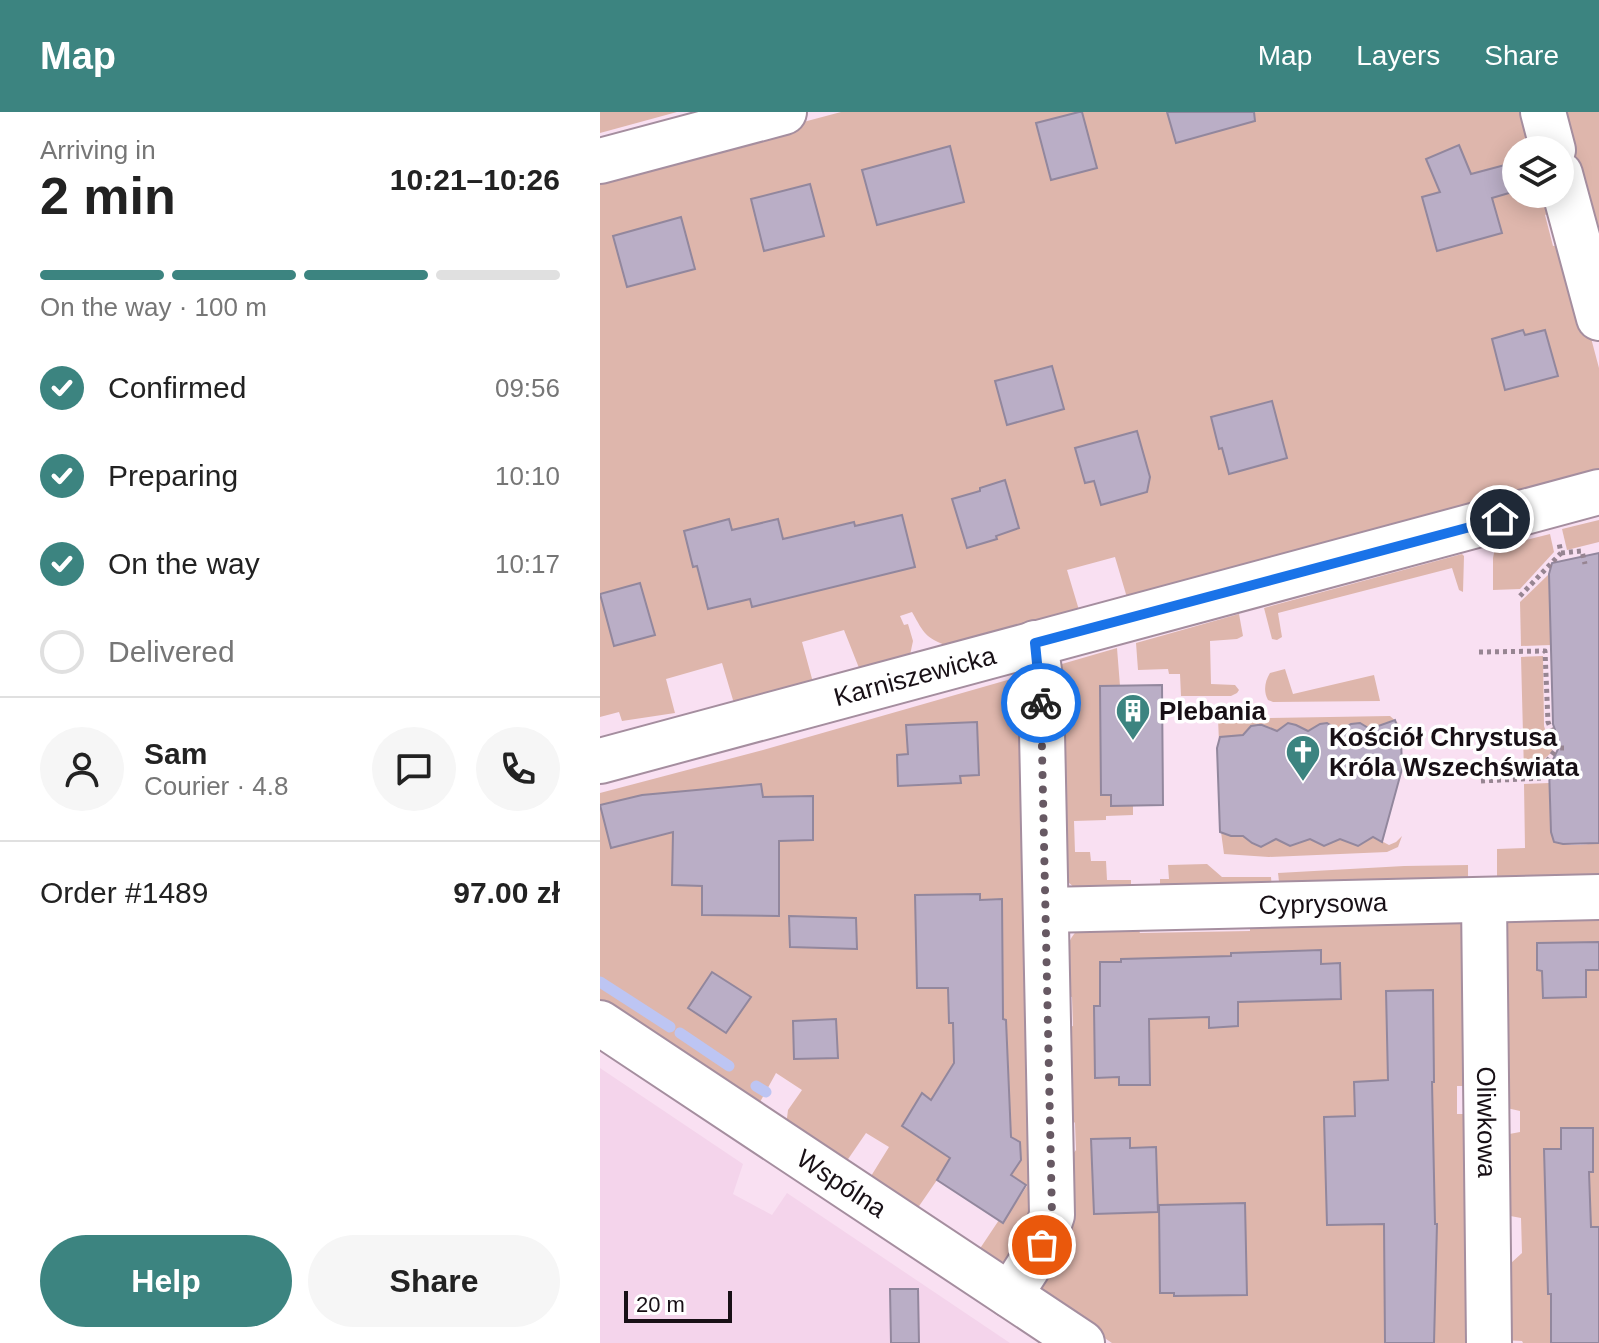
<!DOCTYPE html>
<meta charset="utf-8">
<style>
body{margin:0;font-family:Helvetica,sans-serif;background:#f6f6f6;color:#222;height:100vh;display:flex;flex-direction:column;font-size:30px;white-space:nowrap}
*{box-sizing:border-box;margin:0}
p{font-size:26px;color:#767676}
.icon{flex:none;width:44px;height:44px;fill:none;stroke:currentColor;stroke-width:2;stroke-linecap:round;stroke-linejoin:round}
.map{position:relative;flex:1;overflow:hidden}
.details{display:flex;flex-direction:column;background:#fff;width:600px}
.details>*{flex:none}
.tools{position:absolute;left:902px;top:24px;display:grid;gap:16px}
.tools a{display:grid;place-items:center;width:72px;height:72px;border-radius:50%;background:#fff;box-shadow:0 4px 20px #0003;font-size:40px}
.scale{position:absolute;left:24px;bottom:20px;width:108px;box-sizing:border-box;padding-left:8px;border:4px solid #181016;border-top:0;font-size:22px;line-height:28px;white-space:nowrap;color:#181016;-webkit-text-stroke:6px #fff;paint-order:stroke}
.pin{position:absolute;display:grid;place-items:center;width:68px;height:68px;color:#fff;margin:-34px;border:4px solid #fff;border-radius:50%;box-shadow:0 2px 8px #0007}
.courier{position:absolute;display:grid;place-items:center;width:80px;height:80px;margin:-40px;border:6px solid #1a73e8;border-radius:50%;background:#fff;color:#222;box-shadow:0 2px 10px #0007}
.head em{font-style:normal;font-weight:800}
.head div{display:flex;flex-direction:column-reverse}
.head{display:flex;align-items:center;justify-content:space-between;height:136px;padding:0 40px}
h1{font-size:52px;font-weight:800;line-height:60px}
.bar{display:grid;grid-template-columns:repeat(4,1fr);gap:12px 8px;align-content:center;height:96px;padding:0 40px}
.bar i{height:10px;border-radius:6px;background:#e0e0e0}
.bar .current{background:#3c8480}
.bar p{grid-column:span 4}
.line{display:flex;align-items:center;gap:20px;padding:0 40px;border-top:2px solid #e0e0e0}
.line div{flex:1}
.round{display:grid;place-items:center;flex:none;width:84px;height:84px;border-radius:42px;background:#f6f6f6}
ol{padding:0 40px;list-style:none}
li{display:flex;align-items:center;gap:24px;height:88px}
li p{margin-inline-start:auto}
li .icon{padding:8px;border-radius:50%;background:#3c8480;color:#fff;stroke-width:4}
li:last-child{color:#767676}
li i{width:44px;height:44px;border:4px solid #e0e0e0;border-radius:50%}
.cta{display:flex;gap:16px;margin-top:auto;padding:16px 40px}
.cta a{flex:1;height:92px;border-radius:48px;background:#3c8480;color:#fff;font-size:32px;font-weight:800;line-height:92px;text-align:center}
.cta a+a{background:#f6f6f6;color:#222}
header{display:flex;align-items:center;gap:48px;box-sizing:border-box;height:112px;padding:0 40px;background:#3c8480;color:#fff}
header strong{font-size:38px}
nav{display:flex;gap:44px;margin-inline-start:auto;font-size:28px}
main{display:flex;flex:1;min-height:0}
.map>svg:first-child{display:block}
.built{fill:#f4d4eb}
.green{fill:#deb6ac}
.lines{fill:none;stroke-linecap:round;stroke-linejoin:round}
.stream{stroke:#bdc5f3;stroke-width:11}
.building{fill:#baaec6;stroke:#92879d;stroke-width:2}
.minor-casing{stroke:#a58e9f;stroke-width:48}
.path{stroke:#978592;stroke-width:5;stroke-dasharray:4 4;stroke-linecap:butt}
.minor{stroke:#fff;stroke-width:44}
.done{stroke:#675963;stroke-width:8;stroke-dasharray:0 14.4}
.route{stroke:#1a73e8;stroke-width:10}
.labels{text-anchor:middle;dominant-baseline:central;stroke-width:7;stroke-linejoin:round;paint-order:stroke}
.street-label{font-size:26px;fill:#181016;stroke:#fff}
.poi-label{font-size:26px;font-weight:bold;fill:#181016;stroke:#fff;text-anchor:start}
</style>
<header>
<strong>Map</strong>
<nav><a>Map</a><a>Layers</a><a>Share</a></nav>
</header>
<main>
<section class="details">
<div class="head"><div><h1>2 min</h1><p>Arriving in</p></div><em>10:21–10:26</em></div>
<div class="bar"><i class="current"></i><i class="current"></i><i class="current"></i><i></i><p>On the way · 100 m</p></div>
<ol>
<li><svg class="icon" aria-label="check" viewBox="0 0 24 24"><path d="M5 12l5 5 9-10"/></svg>Confirmed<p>09:56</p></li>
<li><svg class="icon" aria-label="check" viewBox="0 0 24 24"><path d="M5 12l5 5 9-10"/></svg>Preparing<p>10:10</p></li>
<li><svg class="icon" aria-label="check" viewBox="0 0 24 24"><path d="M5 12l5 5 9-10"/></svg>On the way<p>10:17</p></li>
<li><i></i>Delivered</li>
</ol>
<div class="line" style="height:144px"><a class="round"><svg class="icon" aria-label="person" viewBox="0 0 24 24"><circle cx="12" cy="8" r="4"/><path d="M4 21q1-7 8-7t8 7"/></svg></a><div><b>Sam</b><p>Courier · 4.8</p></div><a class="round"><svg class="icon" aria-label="chat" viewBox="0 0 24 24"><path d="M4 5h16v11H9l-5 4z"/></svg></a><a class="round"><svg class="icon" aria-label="phone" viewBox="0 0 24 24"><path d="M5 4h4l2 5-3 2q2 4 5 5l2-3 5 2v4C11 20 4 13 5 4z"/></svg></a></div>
<div class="line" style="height:104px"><div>Order #1489</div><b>97.00 zł</b></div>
<div class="cta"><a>Help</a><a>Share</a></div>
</section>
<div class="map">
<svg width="999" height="1231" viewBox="0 0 999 1231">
<rect width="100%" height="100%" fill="#f9e0f2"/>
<polygon class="built" points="0,956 143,1052 133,1082 172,1103 187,1081 410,1231 0,1231"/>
<g class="green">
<polygon points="0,0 77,0 0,21"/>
<path d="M 241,0 L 930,0 L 940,38 L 916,38 L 916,82 L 952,82 L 956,98 L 945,103 L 953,134 L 966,132 L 999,256 L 999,361 L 528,489 L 515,445 L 467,458 L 479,498 L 349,535 C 324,524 325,523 312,500 L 300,504 L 304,513 L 308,512 L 313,529 L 310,543 L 261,561 L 244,518 L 202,530 L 214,574 L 136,592 L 133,588 L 122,551 L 66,567 L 75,601 L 22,609 L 19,600 L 0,605 L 0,62 L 94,38 L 98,47 L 117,41 L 120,32 Z"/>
<polygon points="957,0 999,0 999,154"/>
<polygon points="999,408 999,430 967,438 962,417"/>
<polygon points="950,422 954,440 920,477 893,478 893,446 895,436"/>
<polygon points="862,442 864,444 863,480 859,478 852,456 678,501 682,525 677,528 672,527 664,496"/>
<polygon points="949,462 951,533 921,534 920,490"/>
<polygon points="639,502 643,524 637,527 610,529 611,572 635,573 639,578 637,581 631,584 581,584 580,562 569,562 568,557 538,558 536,531"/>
<polygon points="517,536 520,574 500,575 501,683 511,683 511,694 533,693 533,703 506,704 506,708 474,709 475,740 490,740 491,749 506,749 507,768 531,768 531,782 479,780 466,768 455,554"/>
<polygon points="943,544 944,614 946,620 952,628 952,640 942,649 941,659 924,660 921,545"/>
<path d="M 685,557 L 693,582 L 774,563 L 780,589 L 673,590 L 668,588 C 663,579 665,569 670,561 Z"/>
<polygon points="418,565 420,628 428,631 431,786 423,789 425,874 440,1085 413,1147 397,1151 377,1141 399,1108 403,1110 427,1074 424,1072 337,1068 315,1100 268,1069 289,1035 266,1021 244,1053 186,1014 188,998 202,978 176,961 160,990 154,993 0,891 0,681 163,638"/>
<path d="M 790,604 L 799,612 L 801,627 L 798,616 L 789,611 L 780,613 L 778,617 C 768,619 758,622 749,621 C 735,621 730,609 716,614 L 714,623 C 706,619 699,613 691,612 L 681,623 C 668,617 659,607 647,618 L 647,624 L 626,624 L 619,630 L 618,607 Z"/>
<path d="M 949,671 L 951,720 C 957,739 982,732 999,731 L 999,770 L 906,771 L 897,764 L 897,737 L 925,736 L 924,672 Z"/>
<polygon points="621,720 631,724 649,724 649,729 659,734 670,723 692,733 700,731 703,723 724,734 735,723 757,733 765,730 768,722 789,733 796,730 802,724 798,735 787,740 669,745 624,742"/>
<polygon points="607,752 622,765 671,765 672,778 560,782 560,767 569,767 568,753"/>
<polygon points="868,753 868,774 680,778 678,761 804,754"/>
<polygon points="999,796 999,1231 923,1231 922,1229 901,1228 899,1162 922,1141 921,1106 900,1102 899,1024 920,1020 920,999 898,994 898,823 908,805"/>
<path d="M 847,801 L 867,811 L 875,974 L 857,974 L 857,1002 L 874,1002 L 878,1231 L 512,1231 L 451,1190 L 444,1181 L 442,1172 L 467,1049 L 476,1038 L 475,1011 L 473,1009 L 463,917 L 473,914 L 472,885 L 463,884 C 464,859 460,832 481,815 L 535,810 L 540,821 L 650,819 L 650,806 Z"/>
</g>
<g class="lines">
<g class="stream">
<polyline points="0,870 70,915"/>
<polyline points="80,921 129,954"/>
<polyline points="156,974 166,980"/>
</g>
</g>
<g class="building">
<polygon points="479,0 482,0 497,56 451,68 436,11"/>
<polygon points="567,0 654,0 655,9 576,31"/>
<polygon points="859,33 871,62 916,50 916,79 892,86 902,121 837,139 822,85 840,80 826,47"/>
<polygon points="350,34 364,90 277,113 262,58"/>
<polygon points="210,72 224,124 164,139 151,87"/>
<polygon points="81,105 95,157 27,175 13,124"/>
<polygon points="923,218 925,223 945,218 958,264 905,278 892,227"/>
<polygon points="452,254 464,297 407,313 395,269"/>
<polygon points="672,289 687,346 629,362 622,336 619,337 611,305"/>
<polygon points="537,319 550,365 547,380 501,393 494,369 485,371 475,336"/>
<polygon points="405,368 419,416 396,424 397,427 367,436 352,387 380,379 380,376"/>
<polygon points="302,403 315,455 152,495 150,487 108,497 97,454 93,455 84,419 129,407 132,418 178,407 183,427 254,410 255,414"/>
<polygon points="999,441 999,731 963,732 954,730 951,720 949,656 960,633 953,612 949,462 952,451"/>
<polygon points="40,471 55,523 14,534 0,482"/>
<polygon points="562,573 563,693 511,694 511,683 501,683 500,574"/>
<polygon points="795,608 801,626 802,657 782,730 773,725 758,734 740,727 724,734 710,727 690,734 676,727 661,735 652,731 643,724 631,724 620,720 617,636 620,625 643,623 651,614 658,613 662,613 677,619 688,611 696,613 708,619 720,612 727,611 740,619 751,612 760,611 770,617"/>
<polygon points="377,610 379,663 360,664 361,671 298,674 297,643 308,642 306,613"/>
<polygon points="161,672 163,685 213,684 213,728 179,729 179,804 102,803 102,774 72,773 73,720 11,736 0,693 42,683"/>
<polygon points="380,782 380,788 402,787 403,907 406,908 411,1025 420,1030 421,1048 411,1063 426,1073 403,1111 337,1068 350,1046 302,1014 322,981 331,988 354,951 353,911 349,911 348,876 317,876 315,783"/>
<polygon points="189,804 256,806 257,837 190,835"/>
<polygon points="999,830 999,858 986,858 986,885 943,886 942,859 937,858 937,831"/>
<polygon points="721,838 721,852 740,851 741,887 638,890 638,914 609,916 609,905 549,907 550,973 519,973 519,965 495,966 494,894 500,894 500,850 521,850 521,847 631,844 631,841"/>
<polygon points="112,860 151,885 126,921 88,896"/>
<polygon points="833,878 834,970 832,970 835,1112 837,1112 834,1231 785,1231 784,1112 727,1113 724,1005 755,1004 754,970 788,968 786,879"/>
<polygon points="236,907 238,946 194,947 193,909"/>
<polygon points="961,1016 993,1016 993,1060 989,1060 991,1115 999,1115 999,1231 951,1231 951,1182 948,1182 944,1037 961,1037"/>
<polygon points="530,1026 530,1036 556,1035 558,1100 494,1102 491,1027"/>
<polygon points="645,1091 647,1183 574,1184 574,1181 560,1181 559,1093"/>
<polygon points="290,1177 318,1177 319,1231 291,1231"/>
</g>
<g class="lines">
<defs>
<g id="minor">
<polyline points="943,0 953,38"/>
<polyline points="0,49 184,0"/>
<polyline points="960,62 999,206"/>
<path id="s1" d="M 0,649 L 999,380"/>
<path id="s2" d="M 884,788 L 889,1231"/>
<path id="s3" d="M 447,798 L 999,785"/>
<path id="s4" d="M 0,911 L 482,1231"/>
<polyline points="410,1183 442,1133 452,1103 441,572 435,531"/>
</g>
</defs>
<use href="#minor" class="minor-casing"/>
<g class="path">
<polyline points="961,441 982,439 985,452"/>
<polyline points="920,484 961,441 959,431"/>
<polyline points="879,540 945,539 948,610 956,628 957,636 964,636"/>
<polyline points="881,669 943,666 944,653 957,636"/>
</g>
<use href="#minor" class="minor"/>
</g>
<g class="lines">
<polyline class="done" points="441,591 452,1103 442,1133"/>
<polyline class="route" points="441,591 435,531 900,407"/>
</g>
<defs>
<symbol id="building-pin" viewBox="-11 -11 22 30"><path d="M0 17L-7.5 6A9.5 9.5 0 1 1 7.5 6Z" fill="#3c8480" stroke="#fff"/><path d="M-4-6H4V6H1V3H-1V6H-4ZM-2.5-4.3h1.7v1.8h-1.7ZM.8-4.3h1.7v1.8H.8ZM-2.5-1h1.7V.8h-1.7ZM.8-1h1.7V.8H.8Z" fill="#fff"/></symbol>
<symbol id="church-pin" viewBox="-11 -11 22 30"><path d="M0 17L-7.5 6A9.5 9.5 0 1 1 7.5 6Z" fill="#3c8480" stroke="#fff"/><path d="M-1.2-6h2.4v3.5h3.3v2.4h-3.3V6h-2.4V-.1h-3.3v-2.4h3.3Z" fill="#fff"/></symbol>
</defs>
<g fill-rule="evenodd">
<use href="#building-pin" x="513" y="579" width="40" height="54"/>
<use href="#church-pin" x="683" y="620" width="40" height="54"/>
</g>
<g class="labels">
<g class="street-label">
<text stroke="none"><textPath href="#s1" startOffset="326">Karniszewicka</textPath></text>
<text stroke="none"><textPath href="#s3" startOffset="276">Cyprysowa</textPath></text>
<text stroke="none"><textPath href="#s2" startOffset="222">Oliwkowa</textPath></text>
<text stroke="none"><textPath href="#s4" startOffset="290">Wspólna</textPath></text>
</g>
<g class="poi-label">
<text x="559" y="599">Plebania</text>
<text x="729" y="625">Kościół Chrystusa<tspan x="729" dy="30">Króla Wszechświata</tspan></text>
</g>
</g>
</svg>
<div class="tools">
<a><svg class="icon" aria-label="layers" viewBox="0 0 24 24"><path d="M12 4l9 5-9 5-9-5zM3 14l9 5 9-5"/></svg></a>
</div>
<div class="scale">20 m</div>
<div class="pin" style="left:442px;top:1133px;background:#ea580c"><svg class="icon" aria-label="bag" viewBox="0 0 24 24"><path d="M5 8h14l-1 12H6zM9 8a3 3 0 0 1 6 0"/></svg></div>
<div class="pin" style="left:900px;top:407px;background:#1f2937"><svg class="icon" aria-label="home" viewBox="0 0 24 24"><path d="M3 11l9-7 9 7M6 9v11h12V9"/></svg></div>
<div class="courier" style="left:441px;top:591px"><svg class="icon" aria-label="bike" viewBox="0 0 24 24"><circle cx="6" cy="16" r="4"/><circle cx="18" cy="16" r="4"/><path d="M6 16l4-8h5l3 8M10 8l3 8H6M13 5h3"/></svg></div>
</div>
</main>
